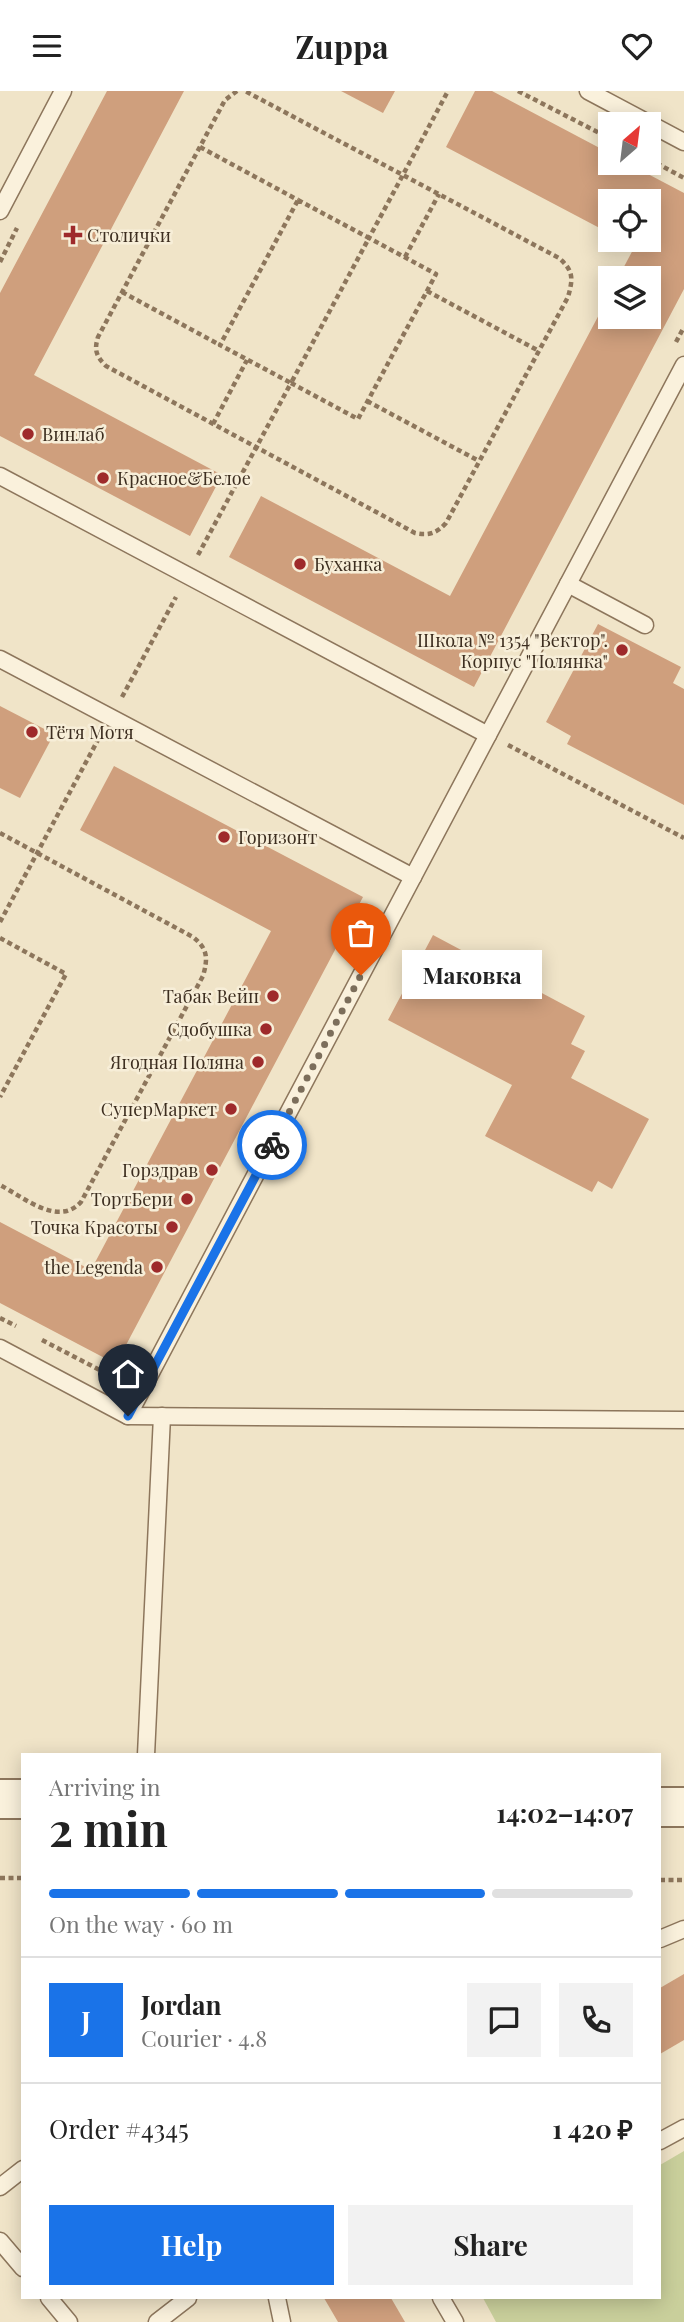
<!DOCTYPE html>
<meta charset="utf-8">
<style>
body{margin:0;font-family:"Playfair Display",serif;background:#f2f2f2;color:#222;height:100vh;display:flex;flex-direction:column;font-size:26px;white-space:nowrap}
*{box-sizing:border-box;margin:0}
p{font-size:23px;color:#767676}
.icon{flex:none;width:38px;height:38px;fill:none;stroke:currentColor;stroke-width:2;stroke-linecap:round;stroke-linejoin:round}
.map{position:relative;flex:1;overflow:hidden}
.drawer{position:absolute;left:21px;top:1662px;width:640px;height:546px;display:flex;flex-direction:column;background:#fff;border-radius:0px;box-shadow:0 4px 18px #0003}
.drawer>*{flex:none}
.needle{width:46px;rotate:28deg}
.tools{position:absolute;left:598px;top:21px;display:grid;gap:14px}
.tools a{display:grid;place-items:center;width:63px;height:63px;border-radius:0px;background:#fff;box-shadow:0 4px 18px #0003;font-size:35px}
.pin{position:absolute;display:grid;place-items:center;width:60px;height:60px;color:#fff;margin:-72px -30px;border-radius:50% 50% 50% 0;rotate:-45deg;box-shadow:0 0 7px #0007}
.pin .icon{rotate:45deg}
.courier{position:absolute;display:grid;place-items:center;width:70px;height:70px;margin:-35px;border:5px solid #1a73e8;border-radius:50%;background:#fff;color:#222;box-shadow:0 2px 9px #0007}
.bubble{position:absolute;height:49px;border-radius:0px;background:#fff;box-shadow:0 4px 18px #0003;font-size:23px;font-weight:700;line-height:49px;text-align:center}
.overview em{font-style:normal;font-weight:700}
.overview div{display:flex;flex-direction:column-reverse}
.overview{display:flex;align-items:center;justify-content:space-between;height:119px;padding:0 28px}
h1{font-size:46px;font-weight:700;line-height:52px}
.bar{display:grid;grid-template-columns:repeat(4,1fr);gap:10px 7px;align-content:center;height:84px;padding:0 28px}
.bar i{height:9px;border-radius:5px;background:#e0e0e0}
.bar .active{background:#1a73e8}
.bar p{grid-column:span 4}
.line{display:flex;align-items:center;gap:18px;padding:0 28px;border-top:2px solid #e0e0e0}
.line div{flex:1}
.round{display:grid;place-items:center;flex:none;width:74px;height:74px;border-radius:0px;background:#f2f2f2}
.primary-button{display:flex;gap:14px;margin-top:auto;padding:14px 28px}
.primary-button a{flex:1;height:80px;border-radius:0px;background:#1a73e8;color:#fff;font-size:28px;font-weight:700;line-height:80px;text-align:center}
.primary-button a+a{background:#f2f2f2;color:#222}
header{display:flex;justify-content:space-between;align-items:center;height:91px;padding:0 28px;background:#fff;font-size:32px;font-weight:700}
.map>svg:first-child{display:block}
.green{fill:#c9cf9b}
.building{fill:#cf9f7d}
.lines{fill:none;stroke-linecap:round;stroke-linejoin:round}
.service-casing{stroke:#8d765c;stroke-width:19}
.tertiary-casing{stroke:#8d765c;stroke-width:42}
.path{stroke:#8d765c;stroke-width:4.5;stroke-dasharray:5 3.5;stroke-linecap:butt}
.service{stroke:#faf1dc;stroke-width:16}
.tertiary{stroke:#faf1dc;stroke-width:38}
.done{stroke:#7c6e5b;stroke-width:7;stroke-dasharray:0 12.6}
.route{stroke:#1a73e8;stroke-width:9}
.poi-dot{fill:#9e2a2b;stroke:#f7eed8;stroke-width:2.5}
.labels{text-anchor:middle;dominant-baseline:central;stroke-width:5;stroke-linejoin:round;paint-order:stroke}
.poi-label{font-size:18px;fill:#3d2e20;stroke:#f7eed8;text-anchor:end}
</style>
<header><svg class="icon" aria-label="menu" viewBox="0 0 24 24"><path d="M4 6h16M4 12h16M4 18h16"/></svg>Zuppa<svg class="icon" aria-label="heart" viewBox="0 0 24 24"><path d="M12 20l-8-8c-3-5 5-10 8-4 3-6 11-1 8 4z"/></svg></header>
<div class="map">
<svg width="684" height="2231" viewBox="0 0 684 2231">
<rect width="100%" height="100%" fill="#f0e4c8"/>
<polygon class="green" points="684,2060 684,2231 496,2231 483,2207 660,2207 660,2074"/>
<g class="building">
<polygon points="107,0 184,0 34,284 222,384 190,445 0,345 0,202"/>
<polygon points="341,0 395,0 383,22"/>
<polygon points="475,0 492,0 611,63 611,72 627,72 684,102 684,198 474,596 229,466 261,405 450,505 611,201 611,226 649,226 649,187 618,187 635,155 622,149 649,149 649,110 611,110 611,143 446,56"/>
<polygon points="598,533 681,576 673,592 684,598 684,714 567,653 571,645 546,631"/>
<polygon points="0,615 54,643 20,707 0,697"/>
<polygon points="114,675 363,806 116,1273 0,1212 0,1131 91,1179 271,840 80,739"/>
<polygon points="433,844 585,925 571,953 585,960 571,987 649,1028 612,1098 598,1090 592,1101 485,1045 512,994 388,929"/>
<polygon points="684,1883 684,1949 660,1963 660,1897"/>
<polygon points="324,2207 391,2207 405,2231 338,2231"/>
</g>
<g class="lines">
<defs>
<g id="service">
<polyline points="588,0 684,51"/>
<polyline points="0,120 63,0"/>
<polyline points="0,385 488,644 684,274"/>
<polyline points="568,493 645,534"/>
<polyline points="0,568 413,786"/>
<polyline points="0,1257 128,1325 488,644"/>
<polyline points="128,1325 684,1329"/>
<polyline points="146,1664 162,1325"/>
<polyline points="660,1848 684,1838"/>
<polyline points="660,2050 684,2037"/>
<polyline points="0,2096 23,2078"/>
<polyline points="0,2150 23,2177"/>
<polyline points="49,2207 69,2231"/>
<polyline points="277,2207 282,2231"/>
<polyline points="441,2207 455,2231"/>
<polyline points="157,2231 188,2207"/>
</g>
<g id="tertiary">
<polyline points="0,1708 23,1708"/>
<polyline points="660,1716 684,1716"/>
</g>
</defs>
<use href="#service" class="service-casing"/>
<use href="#tertiary" class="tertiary-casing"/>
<g class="path">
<path d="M 237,0 L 225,9 L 98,246 C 94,259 96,265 106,275 L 415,442 C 429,445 437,442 446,432 L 568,206 C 573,188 574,180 559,167 L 245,0"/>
<polyline points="518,0 611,48"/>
<polyline points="200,56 298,109"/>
<polyline points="649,68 684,87"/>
<polygon points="298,109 369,147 291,292 220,254"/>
<polyline points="405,166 439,103"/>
<polyline points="0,171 17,137"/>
<polyline points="427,200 539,260"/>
<polyline points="122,201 220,254"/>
<polyline points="676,251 684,236"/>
<polyline points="367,310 479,370"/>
<polyline points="213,333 247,269"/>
<polyline points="198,464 291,292 358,328 427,200 436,183 369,147 448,0"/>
<polyline points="122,606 176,506"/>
<polyline points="508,654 684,747"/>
<path d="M 0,742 L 193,846 C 208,858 208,867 203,885 L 81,1111 C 58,1136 25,1107 0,1094"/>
<polyline points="0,831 99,647"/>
<polyline points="0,847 66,883 0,1006"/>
<polyline points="0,1227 16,1235"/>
<polyline points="42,1249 121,1290"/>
<polyline points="0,1787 23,1787"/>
<polyline points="660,1789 684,1789"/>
</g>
<use href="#service" class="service"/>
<use href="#tertiary" class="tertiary"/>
</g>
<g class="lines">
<polyline class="done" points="272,1054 361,884"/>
<polyline class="route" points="128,1325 272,1054"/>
</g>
<g class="poi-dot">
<path d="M69.5 133.5h7v7h7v7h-7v7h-7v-7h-7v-7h7z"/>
<circle cx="28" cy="343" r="7"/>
<circle cx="103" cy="387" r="7"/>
<circle cx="300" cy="473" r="7"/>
<circle cx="622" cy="559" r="7"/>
<circle cx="32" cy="641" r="7"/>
<circle cx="224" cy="746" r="7"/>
<circle cx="273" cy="905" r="7"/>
<circle cx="266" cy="938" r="7"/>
<circle cx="258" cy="971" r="7"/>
<circle cx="231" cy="1018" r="7"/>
<circle cx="212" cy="1079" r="7"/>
<circle cx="187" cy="1108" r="7"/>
<circle cx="172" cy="1136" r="7"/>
<circle cx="157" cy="1176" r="7"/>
</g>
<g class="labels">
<g class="poi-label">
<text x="87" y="144" text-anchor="start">Столички</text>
<text x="42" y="343" text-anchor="start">Винлаб</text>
<text x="117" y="387" text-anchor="start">Красное&amp;Белое</text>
<text x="314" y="473" text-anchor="start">Буханка</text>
<text x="608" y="549">Школа № 1354 "Вектор".<tspan x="608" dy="21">Корпус "Полянка"</tspan></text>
<text x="46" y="641" text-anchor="start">Тётя Мотя</text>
<text x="238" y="746" text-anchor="start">Горизонт</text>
<text x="259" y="905">Табак Вейп</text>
<text x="252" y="938">Сдобушка</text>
<text x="244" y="971">Ягодная Поляна</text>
<text x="217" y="1018">СуперМаркет</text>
<text x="198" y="1079">Горздрав</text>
<text x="173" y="1108">ТортБери</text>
<text x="158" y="1136">Точка Красоты</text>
<text x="143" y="1176">the Legenda</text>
</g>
</g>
</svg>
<div class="tools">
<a><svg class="needle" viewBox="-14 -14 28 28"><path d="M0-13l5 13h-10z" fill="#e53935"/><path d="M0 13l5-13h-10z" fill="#767676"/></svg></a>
<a><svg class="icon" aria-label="locate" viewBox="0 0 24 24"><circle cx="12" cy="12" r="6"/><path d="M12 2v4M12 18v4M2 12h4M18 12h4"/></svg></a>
<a><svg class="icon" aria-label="layers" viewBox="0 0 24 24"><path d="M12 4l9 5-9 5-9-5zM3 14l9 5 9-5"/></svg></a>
</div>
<div class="pin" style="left:361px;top:884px;background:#ea580c"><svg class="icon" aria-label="bag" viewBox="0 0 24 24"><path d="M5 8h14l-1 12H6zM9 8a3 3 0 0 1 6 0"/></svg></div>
<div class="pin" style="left:128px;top:1325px;background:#1f2937"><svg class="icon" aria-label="home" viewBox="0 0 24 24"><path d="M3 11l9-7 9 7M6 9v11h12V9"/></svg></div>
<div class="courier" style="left:272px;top:1054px"><svg class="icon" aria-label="bike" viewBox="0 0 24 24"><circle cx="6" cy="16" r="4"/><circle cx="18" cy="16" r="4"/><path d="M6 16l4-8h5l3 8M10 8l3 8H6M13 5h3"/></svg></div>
<div class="bubble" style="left:402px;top:859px;width:140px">Маковка</div>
<section class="drawer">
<div class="overview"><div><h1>2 min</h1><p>Arriving in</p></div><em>14:02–14:07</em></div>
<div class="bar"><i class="active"></i><i class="active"></i><i class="active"></i><i></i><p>On the way · 60 m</p></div>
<div class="line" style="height:126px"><b class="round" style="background:#1a73e8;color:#fff">J</b><div><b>Jordan</b><p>Courier · 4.8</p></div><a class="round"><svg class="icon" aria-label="chat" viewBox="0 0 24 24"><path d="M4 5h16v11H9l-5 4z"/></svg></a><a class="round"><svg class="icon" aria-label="phone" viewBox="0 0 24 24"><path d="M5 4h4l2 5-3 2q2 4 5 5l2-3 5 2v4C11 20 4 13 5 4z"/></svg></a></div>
<div class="line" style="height:91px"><div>Order #4345</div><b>1 420 ₽</b></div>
<div class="primary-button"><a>Help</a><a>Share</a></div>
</section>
</div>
